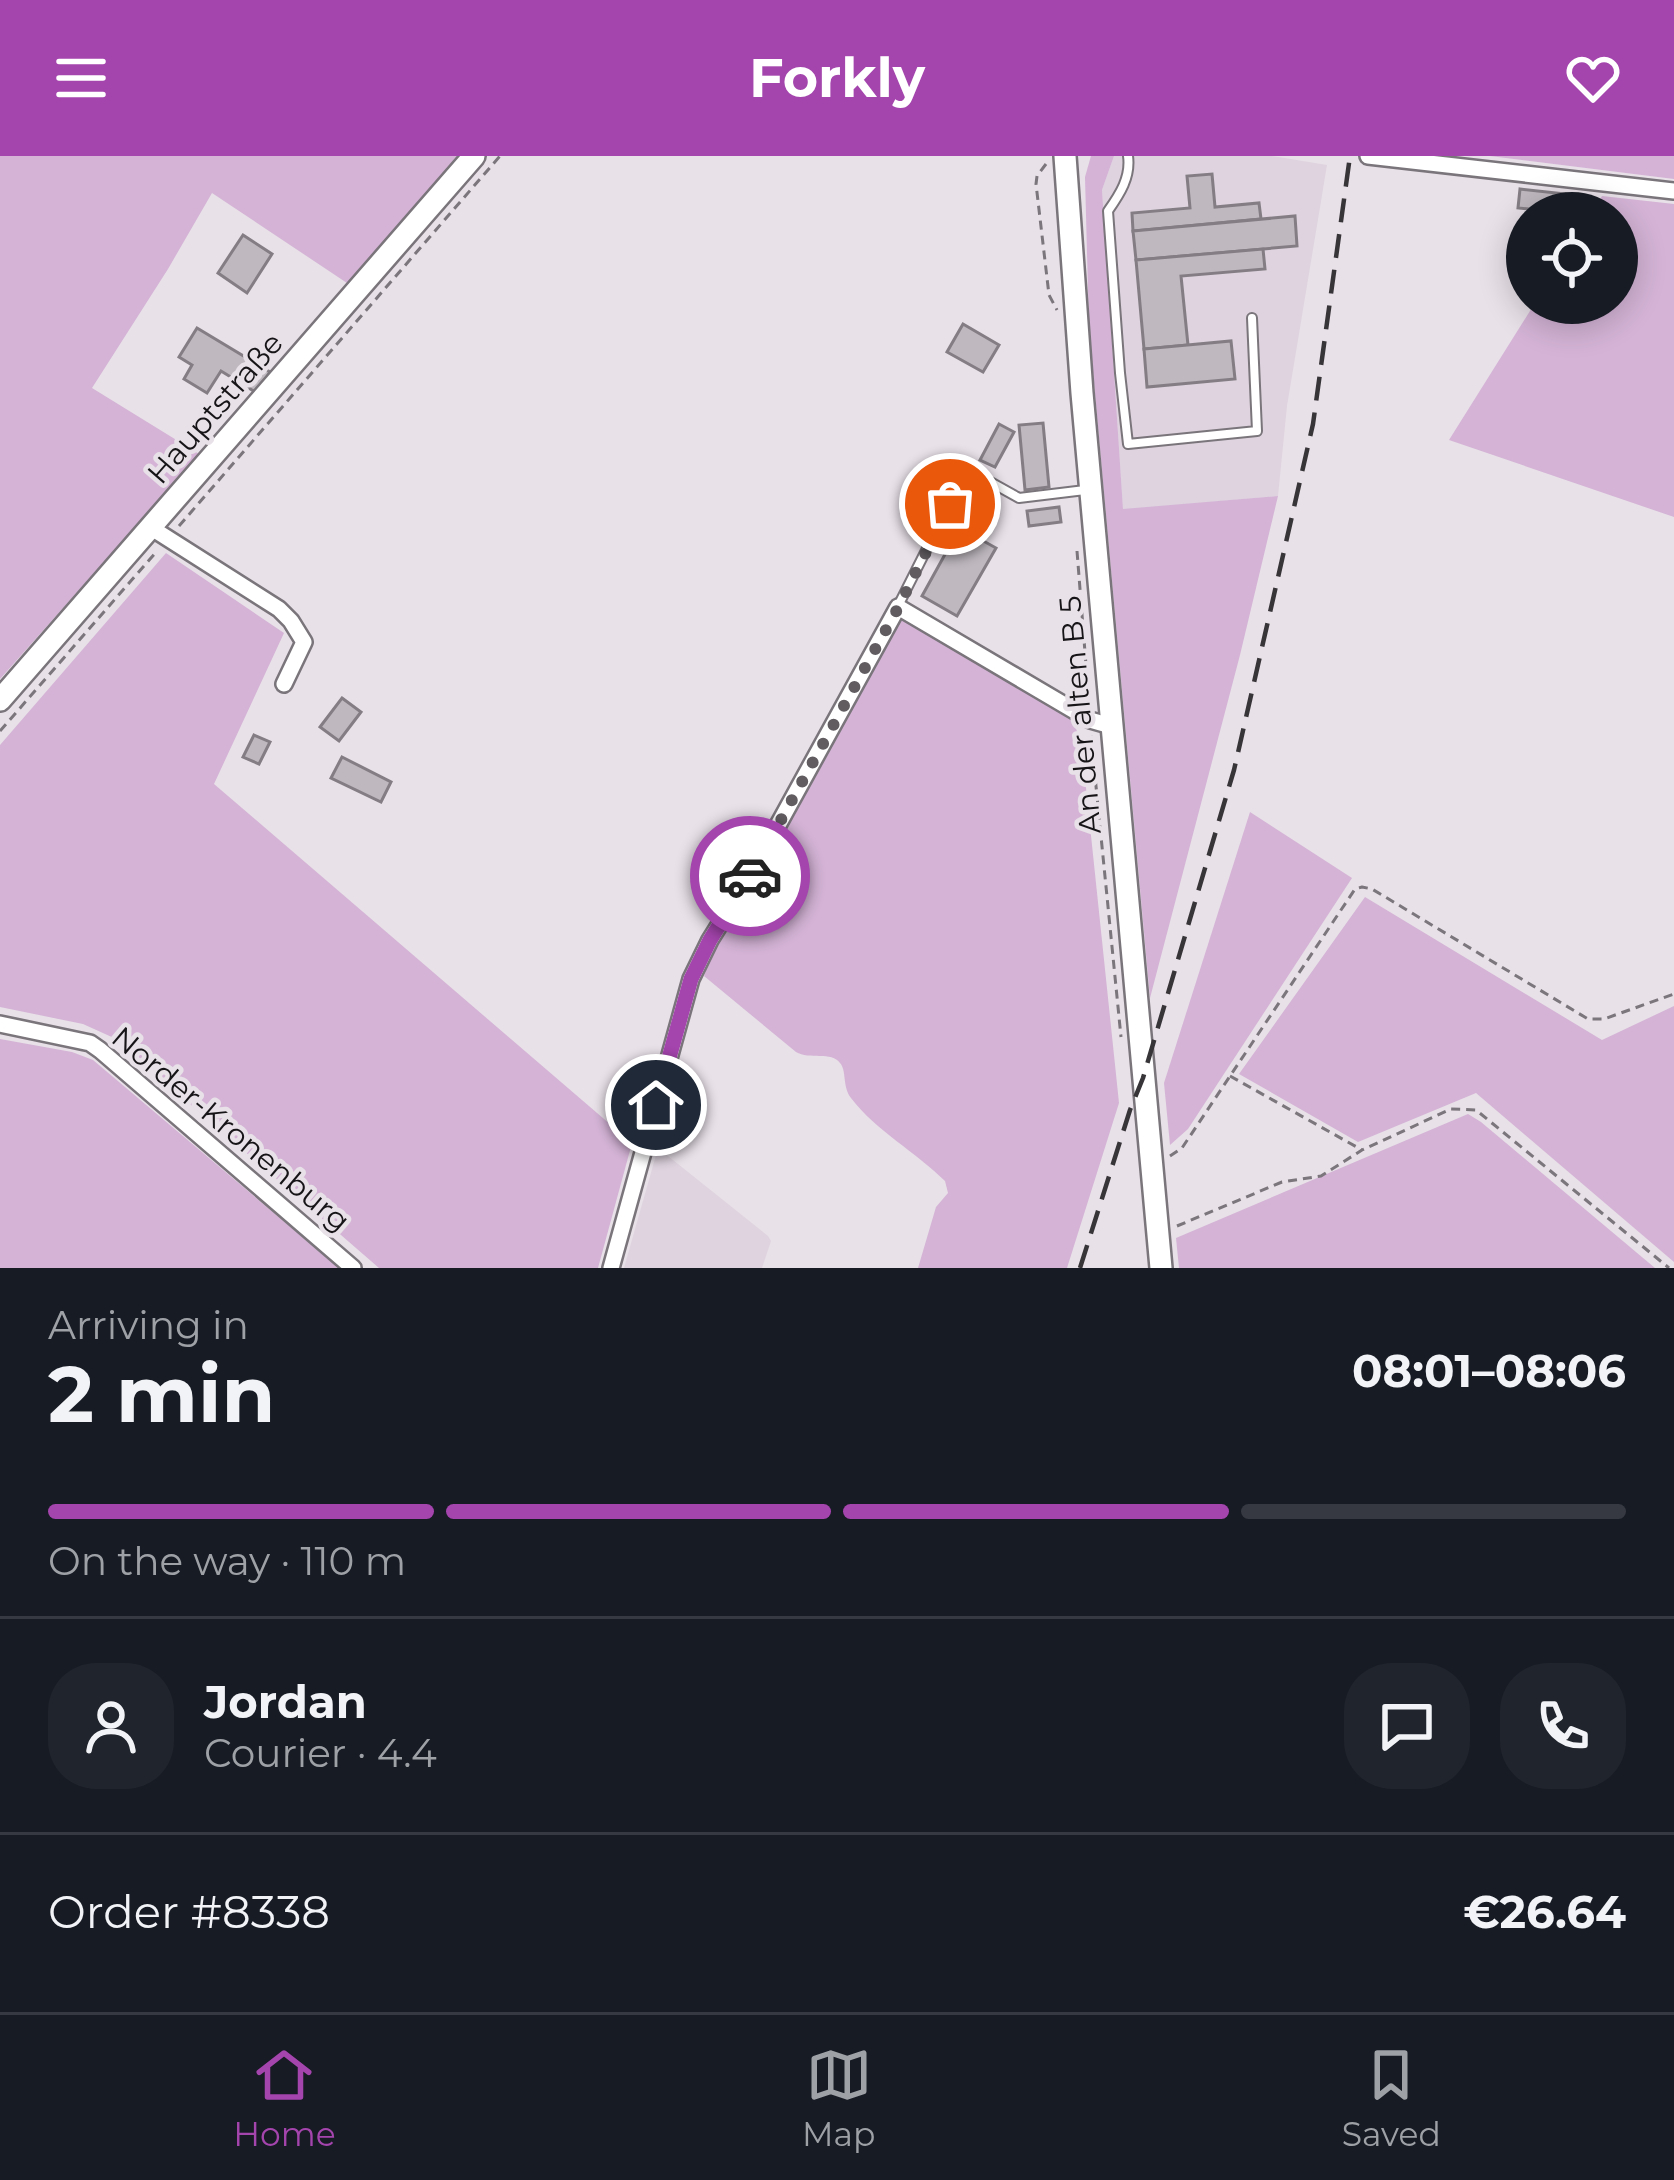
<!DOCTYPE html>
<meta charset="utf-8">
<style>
body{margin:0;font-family:Montserrat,sans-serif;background:#20242c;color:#f1f3f6;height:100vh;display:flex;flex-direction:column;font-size:45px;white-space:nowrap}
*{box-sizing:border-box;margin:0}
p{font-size:39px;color:#9ea1a6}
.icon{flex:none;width:66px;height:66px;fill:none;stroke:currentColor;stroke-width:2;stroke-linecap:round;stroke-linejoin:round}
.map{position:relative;height:1112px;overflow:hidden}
.drawer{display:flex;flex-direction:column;background:#171b24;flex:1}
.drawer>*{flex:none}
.controls{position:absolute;left:1506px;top:36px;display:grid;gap:24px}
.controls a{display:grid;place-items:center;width:132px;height:132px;border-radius:50%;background:#171b24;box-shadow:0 6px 30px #0003;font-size:60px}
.pin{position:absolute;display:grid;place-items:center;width:102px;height:102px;color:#fff;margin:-51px;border:6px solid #fff;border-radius:50%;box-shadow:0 3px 12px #0007}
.courier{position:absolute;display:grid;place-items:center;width:120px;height:120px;margin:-60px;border:9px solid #a444ad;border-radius:50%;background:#fff;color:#222;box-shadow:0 3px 15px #0007}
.head em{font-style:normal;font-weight:700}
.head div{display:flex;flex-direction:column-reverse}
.head{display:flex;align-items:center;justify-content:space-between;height:204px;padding:0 48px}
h1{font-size:78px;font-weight:700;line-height:90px}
.bar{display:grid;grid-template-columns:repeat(4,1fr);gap:18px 12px;align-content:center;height:144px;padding:0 48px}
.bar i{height:15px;border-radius:9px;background:#363941}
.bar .on{background:#a444ad}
.bar p{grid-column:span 4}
.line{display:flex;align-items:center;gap:30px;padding:0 48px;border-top:3px solid #363941}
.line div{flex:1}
.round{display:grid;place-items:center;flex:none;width:126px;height:126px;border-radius:48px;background:#20242c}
header{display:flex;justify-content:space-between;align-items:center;height:156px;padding:0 48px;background:#a444ad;color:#fff;font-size:54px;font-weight:700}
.menu{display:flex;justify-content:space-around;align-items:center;height:168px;border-top:3px solid #363941;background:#171b24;font-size:33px;color:#9ea1a6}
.menu a{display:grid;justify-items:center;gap:6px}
.menu .on{color:#a444ad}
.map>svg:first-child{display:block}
.built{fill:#ded3df}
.green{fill:#d4b3d6}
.building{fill:#bfb9bf;stroke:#847e84;stroke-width:3}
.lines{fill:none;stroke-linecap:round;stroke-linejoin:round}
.lane-casing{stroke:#7a757a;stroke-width:12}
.street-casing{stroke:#7a757a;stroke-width:20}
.secondary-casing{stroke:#7a757a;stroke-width:26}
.path{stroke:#7b767b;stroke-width:3;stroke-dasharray:9 6;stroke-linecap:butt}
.lane{stroke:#fff;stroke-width:8}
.street{stroke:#fff;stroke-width:15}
.secondary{stroke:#fff;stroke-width:21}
.rail{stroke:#383538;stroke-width:4.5;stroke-dasharray:24 12;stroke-linecap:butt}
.done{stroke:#605c60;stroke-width:12;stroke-dasharray:0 21.6}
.route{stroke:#a444ad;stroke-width:15}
.labels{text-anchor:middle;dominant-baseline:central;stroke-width:9;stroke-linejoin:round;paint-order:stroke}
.street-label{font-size:30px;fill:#161416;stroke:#e8e1e8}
</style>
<header><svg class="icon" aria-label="menu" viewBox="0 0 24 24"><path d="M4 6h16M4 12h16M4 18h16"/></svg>Forkly<svg class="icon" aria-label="heart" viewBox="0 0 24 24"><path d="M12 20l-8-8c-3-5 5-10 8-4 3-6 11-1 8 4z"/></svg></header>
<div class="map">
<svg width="1674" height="1112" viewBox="0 0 1674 1112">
<rect width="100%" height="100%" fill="#e8e1e8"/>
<g class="built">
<polygon points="1114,0 1272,0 1327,9 1287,250 1278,340 1123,354 1102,34"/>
<polygon points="658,992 768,1080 771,1085 762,1112 624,1112"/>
</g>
<g class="green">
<polygon points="0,0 461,0 350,129 212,37 168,113 92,232 204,301 143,362 0,523"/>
<polygon points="1091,0 1114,0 1102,34 1123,353 1278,340 1240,499 1150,842 1089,172 1085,21"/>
<polygon points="1490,0 1674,0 1674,23"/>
<polygon points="1602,40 1674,48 1674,361 1449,284 1535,147 1617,147 1617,57 1592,57"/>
<polygon points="166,397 284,477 214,628 632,987 598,1112 379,1112 114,882 83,868 0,851 0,589"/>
<path d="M 901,463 L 1061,555 L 1072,564 L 1081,584 L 1119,947 L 1067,1112 L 918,1112 L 936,1051 L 948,1037 L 945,1025 C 916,996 876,975 851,942 C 842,930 847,915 840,907 C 832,895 809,904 796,896 L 704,820 L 711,801 Z"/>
<polygon points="1250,656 1352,722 1188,973 1170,989 1164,927"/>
<polygon points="1365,741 1602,884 1674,850 1674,1106 1476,937 1358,986 1239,918"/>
<polygon points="0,883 72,896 93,904 339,1112 0,1112"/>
<polygon points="1468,958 1481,966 1655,1112 1179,1112 1176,1082"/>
</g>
<g class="building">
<polygon points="1212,18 1215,51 1259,47 1261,63 1133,75 1132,57 1190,52 1187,20"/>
<polygon points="1520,33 1575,39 1573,57 1518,52"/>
<polygon points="1295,60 1297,90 1136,104 1133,75"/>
<polygon points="243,79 272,98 247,137 218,117"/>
<polygon points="1263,93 1265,113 1181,120 1188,189 1144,193 1136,104"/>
<polygon points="963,168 999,189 983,216 947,196"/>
<polygon points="197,172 270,216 257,237 221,215 207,237 184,223 192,209 179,201"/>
<polygon points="1231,185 1235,223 1147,231 1144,193"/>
<polygon points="1043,267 1049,331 1025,334 1019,269"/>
<polygon points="999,268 1014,276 995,311 980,304"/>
<polygon points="974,346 992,356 978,382 996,392 957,460 922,440"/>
<polygon points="1059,351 1061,366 1029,370 1027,355"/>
<polygon points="342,542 361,556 339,585 320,571"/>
<polygon points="254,579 270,586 259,608 243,601"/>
<polygon points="342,601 391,626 381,646 331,622"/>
</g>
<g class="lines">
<defs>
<g id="lane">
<path d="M 1128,0 C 1131,21 1120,38 1108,55 L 1120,217 L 1128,288 L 1257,275 L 1252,162"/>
<polyline points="898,450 967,313 1019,342 1085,334"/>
</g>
<g id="street">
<polyline points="1368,0 1674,35"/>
<polyline points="150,371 279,453 291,465 304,486 284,528"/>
<polyline points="0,868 90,887 100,894 353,1112"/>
<polyline points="611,1112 691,823 710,784 750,720 898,451 1090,564 1111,570"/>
</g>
<g id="secondary">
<polyline points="1065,0 1082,237 1161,1112"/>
<polyline points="0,544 474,0"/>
</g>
</defs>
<use href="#lane" class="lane-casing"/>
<use href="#street" class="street-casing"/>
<use href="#secondary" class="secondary-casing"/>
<g class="path">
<polyline points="1046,8 1037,20 1036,28 1049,139 1057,154"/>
<polyline points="179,370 500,0"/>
<polyline points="1077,395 1089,547"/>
<polyline points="0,575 157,395"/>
<polyline points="1091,580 1121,881"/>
<polyline points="1230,920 1362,994"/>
<polyline points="1170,1000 1182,992 1355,733 1362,731 1372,733 1588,863 1604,863 1674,838"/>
<polyline points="1177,1070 1282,1026 1321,1020 1362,994 1451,953 1476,954 1669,1112"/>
</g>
<use href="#lane" class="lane"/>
<use href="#street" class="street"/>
<use href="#secondary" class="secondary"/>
<polyline class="rail" points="1080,1112 1130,954 1143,922 1234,614 1313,268 1350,0"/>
</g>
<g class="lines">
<polyline class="done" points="750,720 898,452 950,348"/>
<polyline class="route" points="656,949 691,823 710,784 750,720"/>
</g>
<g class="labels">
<g class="street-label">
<text transform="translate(215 252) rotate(-49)">Hauptstraße</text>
<text transform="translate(1080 559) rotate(-95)">An der alten B 5</text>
<text transform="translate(231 973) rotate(40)">Norder-Kronenburg</text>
</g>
</g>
</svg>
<div class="controls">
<a><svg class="icon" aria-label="locate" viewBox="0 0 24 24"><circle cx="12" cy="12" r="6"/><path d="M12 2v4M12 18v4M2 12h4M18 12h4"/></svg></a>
</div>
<div class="pin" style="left:950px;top:348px;background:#ea580c"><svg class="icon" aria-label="bag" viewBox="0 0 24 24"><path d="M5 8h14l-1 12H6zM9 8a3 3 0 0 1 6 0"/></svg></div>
<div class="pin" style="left:656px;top:949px;background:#1f2937"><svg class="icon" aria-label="home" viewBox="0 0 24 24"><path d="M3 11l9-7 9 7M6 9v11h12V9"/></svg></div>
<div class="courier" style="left:750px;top:720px"><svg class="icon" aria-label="car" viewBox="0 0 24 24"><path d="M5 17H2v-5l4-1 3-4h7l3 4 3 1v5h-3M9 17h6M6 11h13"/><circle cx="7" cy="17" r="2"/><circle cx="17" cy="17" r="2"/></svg></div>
</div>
<section class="drawer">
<div class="head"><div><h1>2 min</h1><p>Arriving in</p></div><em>08:01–08:06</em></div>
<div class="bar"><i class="on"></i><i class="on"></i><i class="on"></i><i></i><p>On the way · 110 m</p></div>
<div class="line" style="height:216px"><a class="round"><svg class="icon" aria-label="person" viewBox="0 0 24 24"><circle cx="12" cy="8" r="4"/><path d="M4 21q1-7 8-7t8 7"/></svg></a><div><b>Jordan</b><p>Courier · 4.4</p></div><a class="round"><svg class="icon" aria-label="chat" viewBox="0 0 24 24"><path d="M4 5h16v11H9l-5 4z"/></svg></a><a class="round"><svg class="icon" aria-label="phone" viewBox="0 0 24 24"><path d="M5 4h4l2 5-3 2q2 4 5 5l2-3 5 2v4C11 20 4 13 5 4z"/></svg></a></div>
<div class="line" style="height:156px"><div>Order #8338</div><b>€26.64</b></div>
</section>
<nav class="menu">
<a class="on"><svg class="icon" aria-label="home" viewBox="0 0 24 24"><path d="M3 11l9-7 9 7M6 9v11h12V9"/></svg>Home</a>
<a><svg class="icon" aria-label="map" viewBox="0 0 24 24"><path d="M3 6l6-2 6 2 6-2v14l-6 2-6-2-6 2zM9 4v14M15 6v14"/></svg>Map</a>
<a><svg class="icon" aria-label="saved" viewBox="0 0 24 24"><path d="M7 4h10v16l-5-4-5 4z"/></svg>Saved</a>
</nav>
